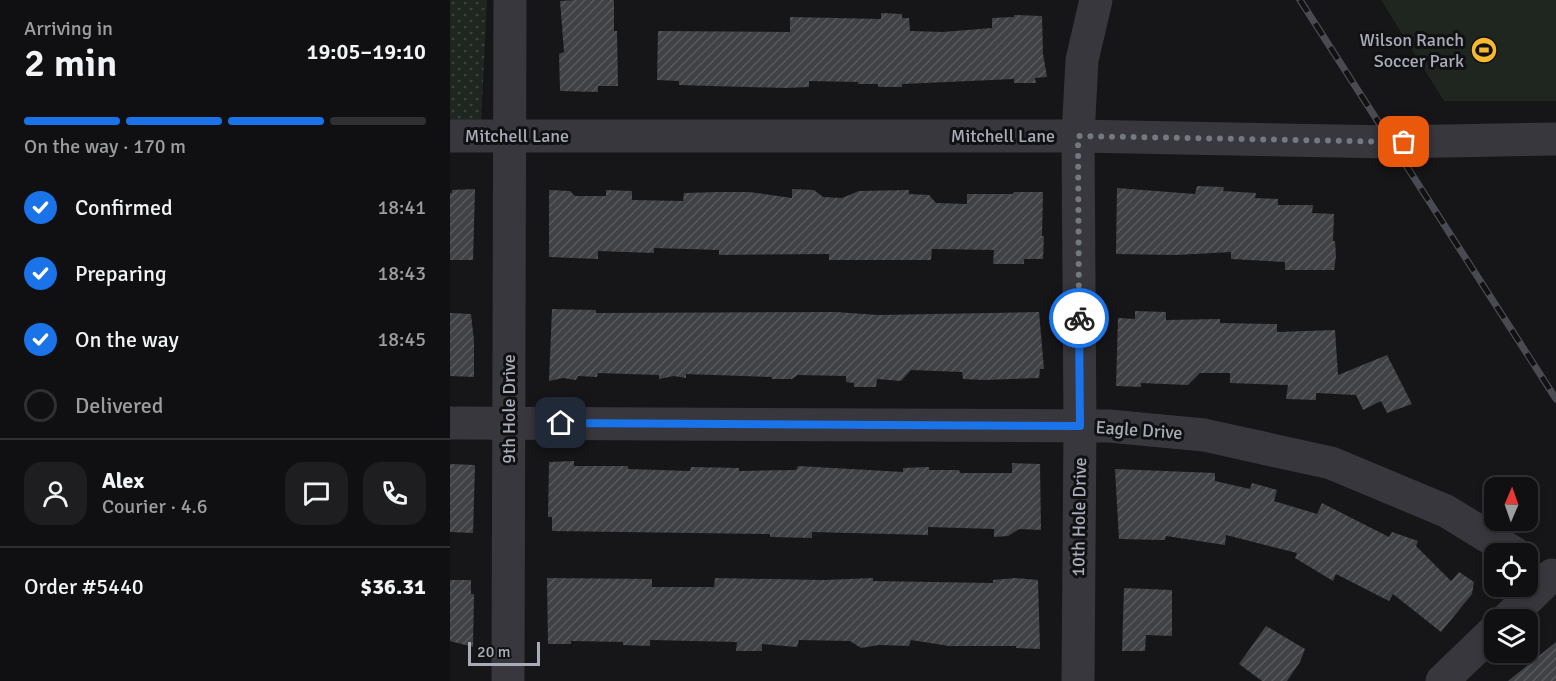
<!DOCTYPE html>
<meta charset="utf-8">
<style>
body{margin:0;font-family:Signika,sans-serif;background:#1e1e20;color:#f1f3f6;height:100vh;display:flex;flex-direction:column;font-size:22px;white-space:nowrap}
*{box-sizing:border-box;margin:0}
p{font-size:20px;color:#9c9d9f}
.icon{flex:none;width:33px;height:33px;fill:none;stroke:currentColor;stroke-width:2;stroke-linecap:round;stroke-linejoin:round}
.map{position:relative;flex:1;overflow:hidden}
.panel{display:flex;flex-direction:column;background:#101012;width:450px}
.panel>*{flex:none}
.needle{width:39px;rotate:2deg}
.controls{position:absolute;left:1034px;top:477px;display:grid;gap:12px}
.controls a{display:grid;place-items:center;width:54px;height:54px;border-radius:12px;background:#101012;box-shadow:0 3px 9px #0003,0 0 0 2px #303032;font-size:30px}
.scale{position:absolute;left:18px;bottom:15px;width:72px;box-sizing:border-box;padding-left:6px;border:3px solid #a7acb8;border-top:0;font-size:16px;line-height:21px;white-space:nowrap;color:#a7acb8;-webkit-text-stroke:4px #111113;paint-order:stroke}
.pin{position:absolute;display:grid;place-items:center;width:51px;height:51px;color:#fff;margin:-26px;border-radius:12px;box-shadow:0 3px 9px #0006}
.courier{position:absolute;display:grid;place-items:center;width:60px;height:60px;margin:-30px;border:4px solid #1a73e8;border-radius:50%;background:#fff;color:#222;box-shadow:0 2px 8px #0007}
.head em{font-style:normal;font-weight:600}
.head div{display:flex;flex-direction:column-reverse}
.head{display:flex;align-items:center;justify-content:space-between;height:102px;padding:0 24px}
h1{font-size:39px;font-weight:600;line-height:45px}
.bar{display:grid;grid-template-columns:repeat(4,1fr);gap:9px 6px;align-content:center;height:72px;padding:0 24px}
.bar i{height:8px;border-radius:4px;background:#303032}
.bar .current{background:#1a73e8}
.bar p{grid-column:span 4}
.line{display:flex;align-items:center;gap:15px;padding:0 24px;border-top:2px solid #303032}
.line div{flex:1}
.round{display:grid;place-items:center;flex:none;width:63px;height:63px;border-radius:18px;background:#1e1e20}
ol{padding:0 24px;list-style:none}
li{display:flex;align-items:center;gap:18px;height:66px}
li p{margin-inline-start:auto}
li .icon{padding:6px;border-radius:50%;background:#1a73e8;color:#fff;stroke-width:4}
li:last-child{color:#9c9d9f}
li i{width:33px;height:33px;border:3px solid #303032;border-radius:50%}
main{display:flex;flex:1;min-height:0}
.map>svg:first-child{display:block}
.grass{fill:url(#grass-dots)}
.garden{fill:#1e261f}
.building{fill:url(#building-hatch)}
.lines{fill:none;stroke-linecap:round;stroke-linejoin:round}
.minor{stroke:#37373d;stroke-width:33}
.rail-casing{stroke:#4a4b52;stroke-width:7}
.rail{stroke:#111113;stroke-width:4.5;stroke-dasharray:14;stroke-linecap:butt}
.done{stroke:#747880;stroke-width:6;stroke-dasharray:0 10.8}
.route{stroke:#1a73e8;stroke-width:8}
.labels{text-anchor:middle;dominant-baseline:central;stroke-width:6;stroke-linejoin:round;paint-order:stroke}
.poi-label{font-size:18px;fill:#a7acb8;stroke:#111113;text-anchor:end}
.street-label{font-size:18px;fill:#a7acb8;stroke:#111113}
</style>
<main>
<section class="panel">
<div class="head"><div><h1>2 min</h1><p>Arriving in</p></div><em>19:05–19:10</em></div>
<div class="bar"><i class="current"></i><i class="current"></i><i class="current"></i><i></i><p>On the way · 170 m</p></div>
<ol>
<li><svg class="icon" aria-label="check" viewBox="0 0 24 24"><path d="M5 12l5 5 9-10"/></svg>Confirmed<p>18:41</p></li>
<li><svg class="icon" aria-label="check" viewBox="0 0 24 24"><path d="M5 12l5 5 9-10"/></svg>Preparing<p>18:43</p></li>
<li><svg class="icon" aria-label="check" viewBox="0 0 24 24"><path d="M5 12l5 5 9-10"/></svg>On the way<p>18:45</p></li>
<li><i></i>Delivered</li>
</ol>
<div class="line" style="height:108px"><a class="round"><svg class="icon" aria-label="person" viewBox="0 0 24 24"><circle cx="12" cy="8" r="4"/><path d="M4 21q1-7 8-7t8 7"/></svg></a><div><b>Alex</b><p>Courier · 4.6</p></div><a class="round"><svg class="icon" aria-label="chat" viewBox="0 0 24 24"><path d="M4 5h16v11H9l-5 4z"/></svg></a><a class="round"><svg class="icon" aria-label="phone" viewBox="0 0 24 24"><path d="M5 4h4l2 5-3 2q2 4 5 5l2-3 5 2v4C11 20 4 13 5 4z"/></svg></a></div>
<div class="line" style="height:78px"><div>Order #5440</div><b>$36.31</b></div>
</section>
<div class="map">
<svg width="1106" height="681" viewBox="0 0 1106 681">
<defs>
<pattern id="grass-dots" width="8" height="8" patternUnits="userSpaceOnUse" patternTransform="scale(1.5)"><rect width="8" height="8" fill="#1e261f"/><path d="M2 2h.1M6 6h.1" fill="none" stroke="#3c433d" stroke-width="1.8" stroke-linecap="round"/></pattern>
<pattern id="building-hatch" width="6" height="6" patternUnits="userSpaceOnUse" patternTransform="scale(1.5)"><rect width="6" height="6" fill="#404145"/><path d="M-1 1l2-2M0 6l6-6M5 7l2-2" fill="none" stroke="#595a5e"/></pattern>
</defs>
<rect width="100%" height="100%" fill="#161618"/>
<polygon class="grass" points="0,0 37,0 31,124 0,123"/>
<polygon class="garden" points="931,0 1106,0 1106,101 994,101"/>
<g class="building">
<polygon points="125,0 164,0 164,31 167,31 168,86 148,86 148,92 110,91 109,54 114,52 110,1"/>
<polygon points="431,13 452,14 452,18 459,18 460,31 493,32 542,28 542,18 564,17 564,15 592,16 593,54 597,77 585,78 586,83 564,83 564,79 452,84 452,87 428,87 428,84 408,84 408,82 359,81 359,87 335,88 229,85 229,81 207,80 208,31 340,32 340,17 431,19"/>
<polygon points="747,186 774,187 773,191 806,193 805,198 828,199 828,205 863,205 862,213 884,214 883,241 885,241 886,256 884,270 835,270 835,262 781,259 781,252 726,255 666,254 667,188 745,194"/>
<polygon points="25,189 23,260 0,260 0,193 2,193 2,190"/>
<polygon points="342,189 364,190 373,197 392,198 409,191 459,190 459,194 479,195 486,203 517,204 517,194 563,194 564,192 593,192 592,236 594,236 593,259 574,259 574,264 543,264 544,250 482,249 481,260 379,260 379,254 269,255 269,250 204,248 204,253 148,251 148,259 99,257 99,190 120,191 125,196 156,196 156,190 182,191 182,200 233,201 234,193 269,192 299,192 342,198"/>
<polygon points="102,309 146,310 146,313 386,312 428,315 589,312 594,369 590,369 589,378 535,380 513,379 512,372 461,370 451,381 427,379 426,387 404,387 404,383 396,382 396,376 348,375 342,379 322,379 322,377 236,374 236,378 224,376 209,379 209,375 148,373 147,377 128,376 126,380 113,378 99,381"/>
<polygon points="685,311 716,312 716,320 770,319 770,323 827,324 827,332 885,330 888,375 937,355 962,404 937,413 931,401 913,410 906,395 866,393 866,400 836,399 838,385 780,383 780,373 750,373 738,385 691,383 691,387 666,386 668,318 685,319"/>
<polygon points="0,313 21,314 24,341 24,377 0,376"/>
<polygon points="124,461 124,466 178,466 178,469 240,471 241,467 289,468 289,471 346,470 348,466 453,472 453,468 479,467 479,470 509,470 510,473 562,473 562,463 590,464 591,530 569,529 558,536 544,537 544,529 478,527 478,535 362,532 362,538 320,537 320,534 102,531 102,517 98,517 99,462"/>
<polygon points="0,464 25,465 23,533 0,532"/>
<polygon points="665,469 765,473 765,481 800,489 802,483 827,490 824,501 867,514 872,503 939,537 942,532 968,541 966,546 1001,581 1009,572 1024,582 1022,594 991,632 943,594 939,601 886,574 883,581 845,558 847,553 776,535 775,545 716,536 715,540 669,539"/>
<polygon points="97,578 202,579 202,587 264,587 265,578 374,580 423,578 423,581 543,583 543,580 566,578 588,580 590,649 566,648 566,646 499,646 461,640 459,646 429,645 411,648 400,641 349,640 347,647 312,644 312,651 286,651 287,642 200,640 200,646 173,645 173,642 121,641 121,644 98,644"/>
<polygon points="0,580 21,580 21,594 24,594 23,647 0,641"/>
<polygon points="674,588 722,590 722,636 696,635 695,651 672,651"/>
<polygon points="816,626 855,649 850,662 837,681 812,681 789,664"/>
<polygon points="1106,642 1106,681 1058,681"/>
</g>
<g class="lines">
<g class="minor">
<polyline points="0,136 628,136 941,142 1106,139"/>
<polyline points="0,423 659,426 754,435 881,463 996,511 1066,554"/>
<polyline points="1056,620 1102,575"/>
<polyline points="58,681 60,0"/>
<polyline points="628,681 630,426 628,136 632,60 646,0"/>
<polyline points="992,681 1044,631"/>
</g>
<defs>
<polyline id="rail" points="850,0 1106,399"/>
</defs>
<use href="#rail" class="rail-casing"/>
<use href="#rail" class="rail"/>
</g>
<g class="lines">
<polyline class="done" points="629,318 628,136 954,142"/>
<polyline class="route" points="111,423 630,426 629,318"/>
</g>
<defs>
<symbol id="stadium-disc" viewBox="-11 -11 22 22"><circle r="9.5" fill="#f7ba2f" stroke="#111113"/><path d="M0-5a6.5 5 0 1 0 0 10a6.5 5 0 1 0 0-10ZM-3.5-1.8h7v3.6h-7Z" fill="#111"/></symbol>
</defs>
<g fill-rule="evenodd">
<use href="#stadium-disc" x="1019" y="35" width="30" height="30"/>
</g>
<g class="labels">
<g class="poi-label">
<text x="1014" y="40">Wilson Ranch<tspan x="1014" dy="21">Soccer Park</tspan></text>
</g>
<g class="street-label">
<text x="67" y="136">Mitchell Lane</text>
<text x="553" y="136">Mitchell Lane</text>
<text transform="translate(59 409) rotate(-90)">9th Hole Drive</text>
<text transform="translate(689 430) rotate(4)">Eagle Drive</text>
<text transform="translate(629 517) rotate(-89)">10th Hole Drive</text>
</g>
</g>
</svg>
<div class="controls">
<a><svg class="needle" viewBox="-14 -14 28 28"><path d="M0-13l5 13h-10z" fill="#e53935"/><path d="M0 13l5-13h-10z" fill="#9c9d9f"/></svg></a>
<a><svg class="icon" aria-label="locate" viewBox="0 0 24 24"><circle cx="12" cy="12" r="6"/><path d="M12 2v4M12 18v4M2 12h4M18 12h4"/></svg></a>
<a><svg class="icon" aria-label="layers" viewBox="0 0 24 24"><path d="M12 4l9 5-9 5-9-5zM3 14l9 5 9-5"/></svg></a>
</div>
<div class="scale">20 m</div>
<div class="pin" style="left:954px;top:142px;background:#ea580c"><svg class="icon" aria-label="bag" viewBox="0 0 24 24"><path d="M5 8h14l-1 12H6zM9 8a3 3 0 0 1 6 0"/></svg></div>
<div class="pin" style="left:111px;top:423px;background:#1f2937"><svg class="icon" aria-label="home" viewBox="0 0 24 24"><path d="M3 11l9-7 9 7M6 9v11h12V9"/></svg></div>
<div class="courier" style="left:629px;top:318px"><svg class="icon" aria-label="bike" viewBox="0 0 24 24"><circle cx="6" cy="16" r="4"/><circle cx="18" cy="16" r="4"/><path d="M6 16l4-8h5l3 8M10 8l3 8H6M13 5h3"/></svg></div>
</div>
</main>
